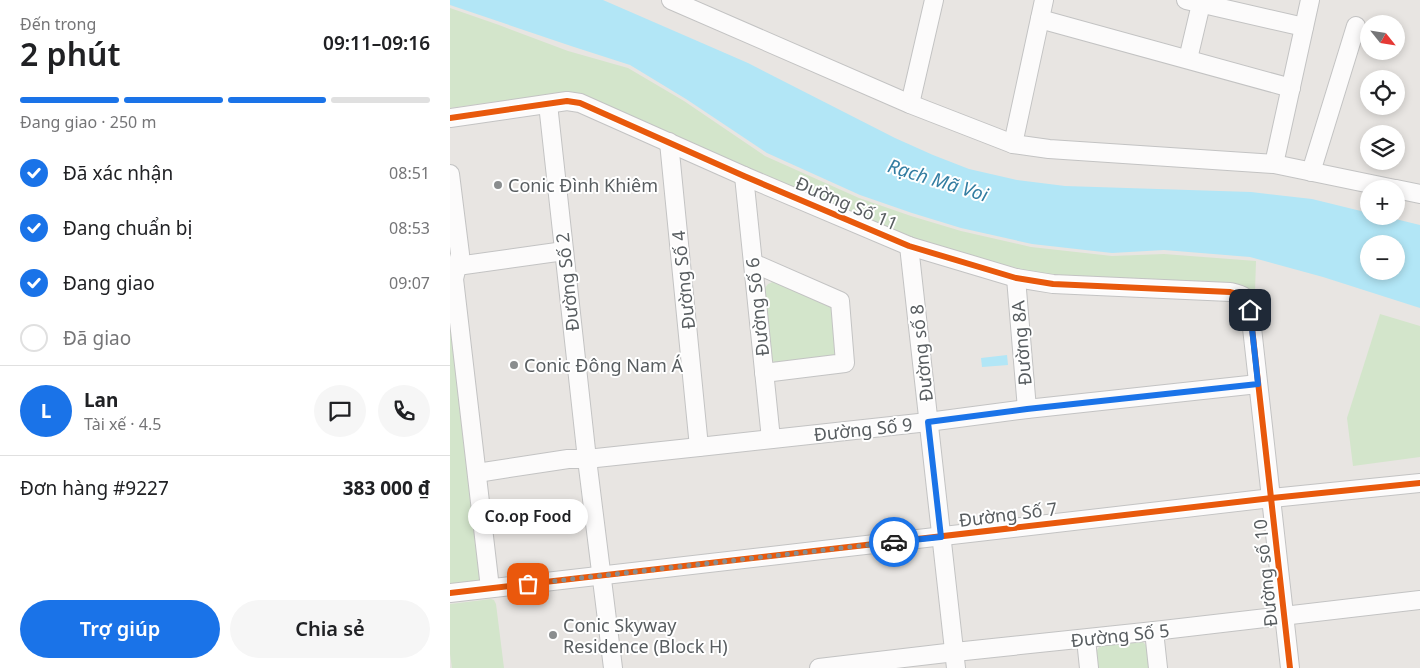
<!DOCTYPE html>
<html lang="vi">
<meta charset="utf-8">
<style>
body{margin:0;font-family:"Noto Sans",sans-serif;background:#f6f6f6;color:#202124;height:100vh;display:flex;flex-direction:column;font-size:19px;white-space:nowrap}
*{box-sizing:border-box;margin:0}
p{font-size:16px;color:#757577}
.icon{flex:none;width:28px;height:28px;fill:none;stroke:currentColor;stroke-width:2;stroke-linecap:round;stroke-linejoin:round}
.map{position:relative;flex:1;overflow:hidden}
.side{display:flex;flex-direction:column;background:#fff;width:450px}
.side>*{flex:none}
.needle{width:32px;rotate:120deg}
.buttons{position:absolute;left:910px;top:15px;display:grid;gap:10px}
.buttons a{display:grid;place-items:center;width:45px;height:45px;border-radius:50%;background:#fff;box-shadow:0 2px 8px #0003;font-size:25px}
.pin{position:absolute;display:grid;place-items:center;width:42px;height:42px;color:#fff;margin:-21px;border-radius:10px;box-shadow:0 2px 8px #0006}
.courier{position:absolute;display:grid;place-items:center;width:50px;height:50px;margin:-25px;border:4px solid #1a73e8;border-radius:50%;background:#fff;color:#222;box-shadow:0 1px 6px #0007}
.bubble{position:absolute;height:35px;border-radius:18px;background:#fff;box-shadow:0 2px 8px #0003;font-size:16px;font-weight:600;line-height:35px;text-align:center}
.summary em{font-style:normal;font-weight:600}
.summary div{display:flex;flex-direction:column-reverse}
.summary{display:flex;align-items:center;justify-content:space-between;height:85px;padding:0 20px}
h1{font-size:32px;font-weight:600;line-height:38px}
.bar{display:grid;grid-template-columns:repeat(4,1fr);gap:8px 5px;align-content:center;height:60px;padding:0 20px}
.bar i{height:6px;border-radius:4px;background:#e0e0e0}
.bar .on{background:#1a73e8}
.bar p{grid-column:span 4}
.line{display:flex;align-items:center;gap:12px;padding:0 20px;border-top:1px solid #e0e0e0}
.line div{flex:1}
.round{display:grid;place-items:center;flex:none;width:52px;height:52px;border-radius:26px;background:#f6f6f6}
ol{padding:0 20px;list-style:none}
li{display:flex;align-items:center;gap:15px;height:55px}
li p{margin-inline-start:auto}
li .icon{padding:5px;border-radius:50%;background:#1a73e8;color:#fff;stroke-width:4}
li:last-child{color:#757577}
li i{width:28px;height:28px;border:2px solid #e0e0e0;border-radius:50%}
.action{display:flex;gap:10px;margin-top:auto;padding:10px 20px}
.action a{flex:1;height:58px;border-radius:30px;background:#1a73e8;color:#fff;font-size:20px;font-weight:600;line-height:58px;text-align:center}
.action a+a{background:#f6f6f6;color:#202124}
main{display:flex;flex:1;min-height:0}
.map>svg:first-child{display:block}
.green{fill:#d3e5cb}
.water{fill:#b2e6f6;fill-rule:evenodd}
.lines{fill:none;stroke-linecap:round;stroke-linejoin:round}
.street-casing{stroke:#c3c3c3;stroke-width:20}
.street{stroke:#fcfbfb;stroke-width:18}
.cycleway-casing{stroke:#fff;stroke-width:9}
.cycleway{stroke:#e8590c;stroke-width:6}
.done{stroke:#8a8d8e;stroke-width:5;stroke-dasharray:0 9}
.route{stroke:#1a73e8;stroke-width:6}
.poi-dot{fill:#8a8d8e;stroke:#fff;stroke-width:2}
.labels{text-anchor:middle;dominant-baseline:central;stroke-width:4;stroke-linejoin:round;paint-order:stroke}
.poi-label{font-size:18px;fill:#585d60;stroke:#fff;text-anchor:start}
.street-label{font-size:18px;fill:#585d60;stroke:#fff}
.water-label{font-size:19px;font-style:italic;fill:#337da1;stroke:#fff}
</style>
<main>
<section class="side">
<div class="summary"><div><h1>2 phút</h1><p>Đến trong</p></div><em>09:11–09:16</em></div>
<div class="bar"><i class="on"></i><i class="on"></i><i class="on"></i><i></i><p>Đang giao · 250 m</p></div>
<ol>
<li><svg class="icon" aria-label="check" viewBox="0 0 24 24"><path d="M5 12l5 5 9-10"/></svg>Đã xác nhận<p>08:51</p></li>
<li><svg class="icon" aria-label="check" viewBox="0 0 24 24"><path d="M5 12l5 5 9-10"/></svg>Đang chuẩn bị<p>08:53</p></li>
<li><svg class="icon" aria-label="check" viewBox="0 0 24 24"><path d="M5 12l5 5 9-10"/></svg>Đang giao<p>09:07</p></li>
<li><i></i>Đã giao</li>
</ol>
<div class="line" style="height:90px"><b class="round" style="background:#1a73e8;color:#fff">L</b><div><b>Lan</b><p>Tài xế · 4.5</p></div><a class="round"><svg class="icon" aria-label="chat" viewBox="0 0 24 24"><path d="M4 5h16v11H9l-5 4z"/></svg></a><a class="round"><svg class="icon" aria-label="phone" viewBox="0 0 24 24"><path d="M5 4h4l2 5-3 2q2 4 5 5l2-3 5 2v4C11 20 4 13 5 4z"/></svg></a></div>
<div class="line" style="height:65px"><div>Đơn hàng #9227</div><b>383 000 ₫</b></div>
<div class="action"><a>Trợ giúp</a><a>Chia sẻ</a></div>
</section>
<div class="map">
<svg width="970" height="668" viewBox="0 0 970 668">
<rect width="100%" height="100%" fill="#e8e5e2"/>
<g class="green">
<polygon points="0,8 49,25 118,51 178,68 234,101 315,156 409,198 461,216 511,231 581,247 662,256 714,254 806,261 805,292 792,285 782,284 604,277 535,260 455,236 297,169 132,96 116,92 0,108"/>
<polygon points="325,281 382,307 387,351 382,357 328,363 322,361 319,357 312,292 318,284"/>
<polygon points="0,299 33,580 0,585"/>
<polygon points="930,314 970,326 970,457 903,466 897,418"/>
<polygon points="41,599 44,600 46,604 54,668 2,668 0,654 0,604"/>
<path d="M 690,640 C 700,645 699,657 700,668 L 646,668 C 645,658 644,651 652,644 Z"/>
</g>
<g class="water">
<path d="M 0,0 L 153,0 L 298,63 L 445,138 L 483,155 L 519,169 L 567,180 L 615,186 L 801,192 L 862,199 L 919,213 L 919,216 L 933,216 L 970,225 L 970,308 L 873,277 L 800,257 L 714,250 L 662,253 L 582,244 L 511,228 L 462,213 L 410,195 L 317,153 L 236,99 L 180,65 L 121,46 L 0,5 ZM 919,244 L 946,244 L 946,271 L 919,271 Z"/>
<polygon points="557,355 558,365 532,367 531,358"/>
</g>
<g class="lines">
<defs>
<g id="street">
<polyline points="221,0 460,104 563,144 599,149 824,164 945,189"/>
<polyline points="736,0 854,27"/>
<polyline points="590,19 841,88"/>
<polyline points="738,59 751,4"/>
<polyline points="98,104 137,459 163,668"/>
<polyline points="460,104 484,0"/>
<path d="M 0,118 L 117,101 L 130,103 L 294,176 L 459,246 L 566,278 L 603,284 L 780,292 C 793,295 798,296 800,310 L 840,668"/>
<polyline points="219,142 249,447"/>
<polyline points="563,144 594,0"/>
<polyline points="824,164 860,0"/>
<polyline points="861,172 906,26"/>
<polyline points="0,174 10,254 4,279 40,588"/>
<polyline points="294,176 321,439"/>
<polyline points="946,189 970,194"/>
<polyline points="459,246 506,668"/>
<polyline points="303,263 390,301 395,363 314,373"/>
<polyline points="7,266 114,251"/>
<polyline points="566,278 577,409"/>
<polyline points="27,473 118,459 137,459 249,447 478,422 577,409 808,384"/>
<polyline points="0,593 822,498 970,483"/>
<polyline points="704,631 708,668"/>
<polyline points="636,639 639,668"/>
<polyline points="369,668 505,652 704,631 970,600"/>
</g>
</defs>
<use href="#street" class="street-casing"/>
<use href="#street" class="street"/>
<defs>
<g id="cycleway">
<path d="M 0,118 L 117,101 L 130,103 L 294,176 L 459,246 L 566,278 L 603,284 L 780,292 C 793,295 798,296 800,310 L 840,668"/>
<polyline points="0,593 822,498 970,483"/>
</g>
</defs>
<use href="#cycleway" class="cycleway-casing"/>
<use href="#cycleway" class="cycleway"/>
</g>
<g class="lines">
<polyline class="done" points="78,584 444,542"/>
<polyline class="route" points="444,542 491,537 478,422 577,409 808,384 800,310"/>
</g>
<g class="poi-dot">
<circle cx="48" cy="185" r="5"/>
<circle cx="64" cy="365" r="5"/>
<circle cx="103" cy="635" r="5"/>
</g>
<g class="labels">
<g class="poi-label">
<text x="58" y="185">Conic Đình Khiêm</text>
<text x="74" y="365">Conic Đông Nam Á</text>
<text x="113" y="625">Conic Skyway<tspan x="113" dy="21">Residence (Block H)</tspan></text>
</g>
<g class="street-label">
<text transform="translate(397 203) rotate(23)">Đường Số 11</text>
<text transform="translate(233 280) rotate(-96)">Đường Số 4</text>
<text transform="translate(117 282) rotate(-96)">Đường Số 2</text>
<text transform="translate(307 307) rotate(-96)">Đường Số 6</text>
<text transform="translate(571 343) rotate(-95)">Đường 8A</text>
<text transform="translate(471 353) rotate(-96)">Đường số 8</text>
<text transform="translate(413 429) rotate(-6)">Đường Số 9</text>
<text transform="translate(558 514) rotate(-7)">Đường Số 7</text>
<text transform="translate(815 573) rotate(-96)">Đường số 10</text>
<text transform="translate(670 635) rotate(-6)">Đường Số 5</text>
</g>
<g class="water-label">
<text transform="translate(488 180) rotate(17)">Rạch Mã Voi</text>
</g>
</g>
</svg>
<div class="buttons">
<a><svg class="needle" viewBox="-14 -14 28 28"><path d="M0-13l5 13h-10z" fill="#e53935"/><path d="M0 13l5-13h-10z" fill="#757577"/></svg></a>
<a><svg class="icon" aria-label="locate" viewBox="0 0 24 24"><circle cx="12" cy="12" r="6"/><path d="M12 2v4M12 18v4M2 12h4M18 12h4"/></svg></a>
<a><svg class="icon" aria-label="layers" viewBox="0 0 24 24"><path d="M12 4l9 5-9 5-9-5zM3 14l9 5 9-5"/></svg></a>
<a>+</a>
<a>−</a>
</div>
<div class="pin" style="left:78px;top:584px;background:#ea580c"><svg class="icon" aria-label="bag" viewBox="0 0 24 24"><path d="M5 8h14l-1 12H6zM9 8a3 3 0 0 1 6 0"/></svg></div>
<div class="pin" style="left:800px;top:310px;background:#1f2937"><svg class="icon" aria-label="home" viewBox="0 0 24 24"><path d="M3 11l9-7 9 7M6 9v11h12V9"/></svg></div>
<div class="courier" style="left:444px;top:542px"><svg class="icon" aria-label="car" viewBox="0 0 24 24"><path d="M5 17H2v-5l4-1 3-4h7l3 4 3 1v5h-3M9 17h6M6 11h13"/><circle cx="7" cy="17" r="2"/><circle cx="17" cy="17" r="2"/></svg></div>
<div class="bubble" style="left:18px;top:499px;width:120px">Co.op Food</div>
</div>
</main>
